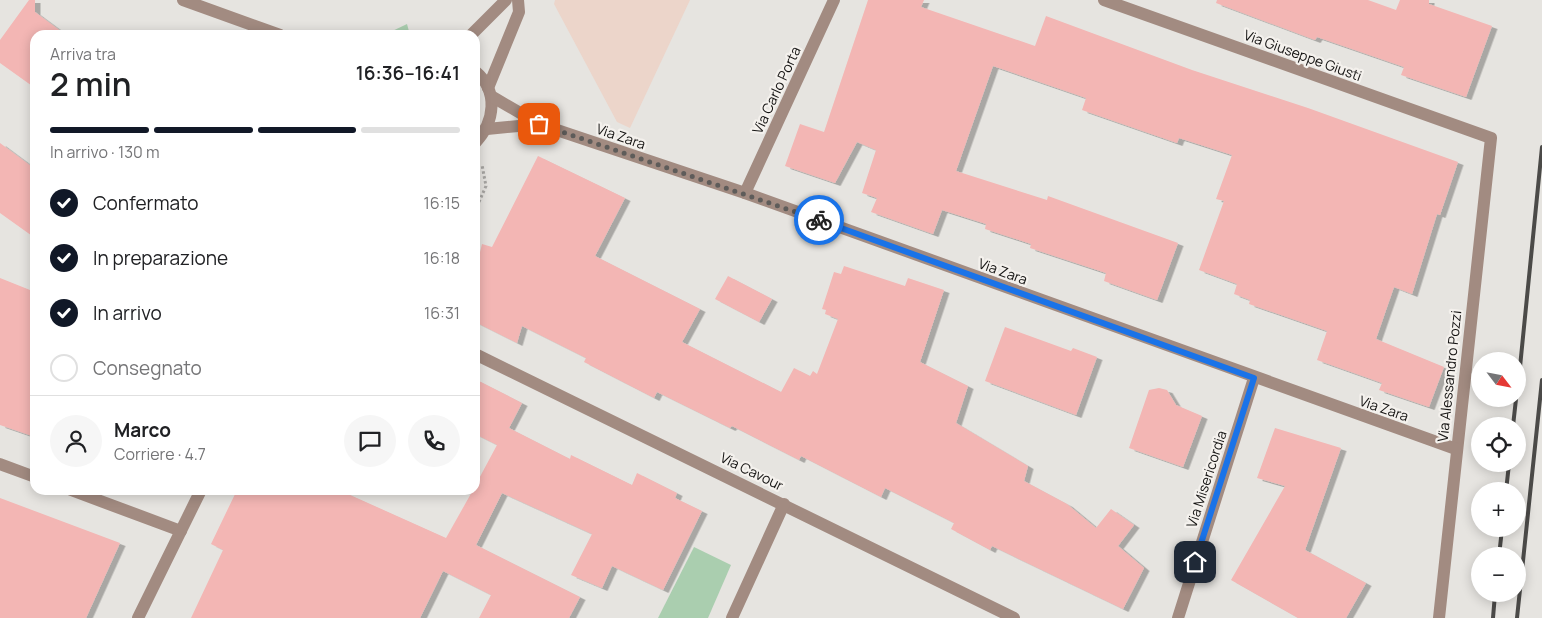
<!DOCTYPE html>
<html lang="it">
<meta charset="utf-8">
<style>
body{margin:0;font-family:Manrope,sans-serif;background:#f6f6f6;color:#202124;height:100vh;display:flex;flex-direction:column;font-size:19px;white-space:nowrap}
*{box-sizing:border-box;margin:0}
p{font-size:16px;color:#757577}
.icon{flex:none;width:28px;height:28px;fill:none;stroke:currentColor;stroke-width:2;stroke-linecap:round;stroke-linejoin:round}
.map{position:relative;flex:1;overflow:hidden}
.details{position:absolute;left:30px;top:30px;width:450px;height:465px;display:flex;flex-direction:column;background:#fff;border-radius:15px;box-shadow:0 2px 12px #0003}
.details>*{flex:none}
.needle{width:32px;rotate:122deg}
.buttons{position:absolute;left:1471px;top:352px;display:grid;gap:10px}
.buttons a{display:grid;place-items:center;width:55px;height:55px;border-radius:50%;background:#fff;box-shadow:0 2px 12px #0003;font-size:25px}
.pin{position:absolute;display:grid;place-items:center;width:42px;height:42px;color:#fff;margin:-21px;border-radius:10px;box-shadow:0 2px 8px #0006}
.courier{position:absolute;display:grid;place-items:center;width:50px;height:50px;margin:-25px;border:4px solid #1a73e8;border-radius:50%;background:#fff;color:#222;box-shadow:0 1px 6px #0007}
.overview em{font-style:normal;font-weight:600}
.overview div{display:flex;flex-direction:column-reverse}
.overview{display:flex;align-items:center;justify-content:space-between;height:85px;padding:0 20px}
h1{font-size:32px;font-weight:600;line-height:38px}
.bar{display:grid;grid-template-columns:repeat(4,1fr);gap:8px 5px;align-content:center;height:60px;padding:0 20px}
.bar i{height:6px;border-radius:4px;background:#e0e0e0}
.bar .on{background:#111827}
.bar p{grid-column:span 4}
.line{display:flex;align-items:center;gap:12px;padding:0 20px;border-top:1px solid #e0e0e0}
.line div{flex:1}
.round{display:grid;place-items:center;flex:none;width:52px;height:52px;border-radius:26px;background:#f6f6f6}
ol{padding:0 20px;list-style:none}
li{display:flex;align-items:center;gap:15px;height:55px}
li p{margin-inline-start:auto}
li .icon{padding:5px;border-radius:50%;background:#111827;color:#fff;stroke-width:4}
li:last-child{color:#757577}
li i{width:28px;height:28px;border:2px solid #e0e0e0;border-radius:50%}
.map>svg:first-child{display:block}
.commercial{fill:#ecd5ca}
.green{fill:#aaceaf}
.building{fill:#f3b6b4;filter:url(#shadow)}
.lines{fill:none;stroke-linecap:round;stroke-linejoin:round}
.path{stroke:#a7a5a2;stroke-width:3;stroke-dasharray:2.5 2.5;stroke-linecap:butt}
.minor{stroke:#a28b81;stroke-width:12}
.rail{stroke:#4b4a48;stroke-width:4}
.done{stroke:#5e5c5a;stroke-width:5;stroke-dasharray:0 9}
.route{stroke:#1a73e8;stroke-width:6}
.labels{text-anchor:middle;dominant-baseline:central;stroke-width:4.5;stroke-linejoin:round;paint-order:stroke}
.street-label{font-size:14px;fill:#141312;stroke:#f4f1ed}
</style>
<div class="map">
<svg width="1542" height="618" viewBox="0 0 1542 618">
<defs>
<filter id="shadow"><feDropShadow dx="5.5" dy="3" stdDeviation="0" flood-color="#0004"/></filter>
</defs>
<rect width="100%" height="100%" fill="#e6e4e0"/>
<polygon class="commercial" points="555,0 690,0 630,128 617,122 554,4"/>
<g class="green">
<polygon points="407,24 410,35 384,35"/>
<polygon points="694,547 731,565 708,618 658,618"/>
</g>
<g class="building">
<polygon points="29,0 35,0 35,12 66,35 35,35 35,88 0,63 0,40"/>
<polygon points="868,0 924,0 921,7 1035,46 1046,16 1192,70 1308,108 1458,162 1440,215 1437,214 1412,294 1394,287 1376,339 1444,367 1429,407 1379,390 1382,383 1317,360 1327,331 1249,304 1250,300 1234,294 1237,284 1199,270 1224,201 1216,199 1232,155 1179,138 1177,143 1082,110 1086,98 993,66 956,171 1047,200 1048,196 1178,243 1157,300 1104,281 1106,273 1030,248 1031,244 985,229 986,224 942,210 933,234 871,212 877,198 862,193 876,150 857,142 835,183 785,166 800,124 824,132"/>
<polygon points="1217,0 1368,0 1396,10 1400,0 1429,0 1429,4 1492,26 1466,97 1401,75 1404,67 1317,37 1315,40 1216,3"/>
<polygon points="0,143 35,169 35,238 0,213"/>
<polygon points="538,156 625,198 595,256 700,309 682,342 781,392 794,368 810,376 813,371 817,374 838,319 825,314 826,310 822,309 834,272 841,274 844,266 905,286 908,278 944,290 920,362 968,386 956,423 1028,466 1024,481 1067,504 1096,528 1111,509 1134,525 1118,546 1144,568 1123,609 992,546 990,550 951,529 954,523 885,488 881,497 801,456 799,460 732,426 730,428 657,392 654,398 584,362 586,358 522,326 517,343 475,322 475,272 482,244 492,247"/>
<polygon points="728,276 772,299 759,322 715,299"/>
<polygon points="0,278 35,292 35,437 0,425"/>
<polygon points="1005,327 1071,351 1073,348 1097,357 1076,415 985,381"/>
<polygon points="475,379 522,403 509,428 570,459 571,455 632,485 637,473 677,493 675,498 702,511 663,590 612,566 602,588 571,575 592,534 502,493 476,545 580,597 569,618 479,618 491,595 443,571 420,618 191,618 223,550 211,544 237,490 339,490 446,538 473,490 475,490 475,486 497,445 475,434"/>
<polygon points="1159,388 1167,390 1176,405 1202,416 1183,467 1129,448 1149,390"/>
<polygon points="1275,428 1341,448 1305,550 1366,583 1346,618 1298,618 1231,580 1285,486 1257,478"/>
<polygon points="0,498 120,543 86,618 0,618"/>
</g>
<g class="lines">
<polyline class="path" points="479,202 486,186 482,165"/>
<g class="minor">
<polyline points="183,0 280,35"/>
<polyline points="1104,0 1491,138 1439,618"/>
<polyline points="471,35 506,0"/>
<path d="M 475,71 C 499,91 495,122 475,143"/>
<polyline points="488,88 519,12 518,0"/>
<polyline points="491,96 539,124 745,193 1456,449"/>
<polyline points="487,129 539,124"/>
<polyline points="745,193 834,0"/>
<polyline points="475,354 1014,618"/>
<polyline points="0,464 35,477"/>
<polyline points="71,490 181,531"/>
<polyline points="138,618 201,490"/>
<polyline points="732,618 784,504"/>
<polyline points="1178,618 1254,378"/>
</g>
<g class="rail">
<polyline points="1518,387 1542,147"/>
<polyline points="1513,426 1516,399"/>
<polyline points="1506,491 1509,464"/>
<polyline points="1499,556 1502,529"/>
<polyline points="1493,618 1495,594"/>
<polyline points="1517,618 1542,380"/>
</g>
</g>
<g class="lines">
<polyline class="done" points="539,124 819,220"/>
<polyline class="route" points="819,220 1254,378 1195,562"/>
</g>
<g class="labels">
<g class="street-label">
<text transform="translate(1303 55) rotate(20)">Via Giuseppe Giusti</text>
<text transform="translate(776 90) rotate(-65)">Via Carlo Porta</text>
<text transform="translate(621 136) rotate(19)">Via Zara</text>
<text transform="translate(1003 271) rotate(20)">Via Zara</text>
<text transform="translate(1449 376) rotate(-84)">Via Alessandro Pozzi</text>
<text transform="translate(1384 408) rotate(19)">Via Zara</text>
<text transform="translate(752 471) rotate(26)">Via Cavour</text>
<text transform="translate(1206 479) rotate(-72)">Via Misericordia</text>
</g>
</g>
</svg>
<div class="buttons">
<a><svg class="needle" viewBox="-14 -14 28 28"><path d="M0-13l5 13h-10z" fill="#e53935"/><path d="M0 13l5-13h-10z" fill="#757577"/></svg></a>
<a><svg class="icon" aria-label="locate" viewBox="0 0 24 24"><circle cx="12" cy="12" r="6"/><path d="M12 2v4M12 18v4M2 12h4M18 12h4"/></svg></a>
<a>+</a>
<a>−</a>
</div>
<div class="pin" style="left:539px;top:124px;background:#ea580c"><svg class="icon" aria-label="bag" viewBox="0 0 24 24"><path d="M5 8h14l-1 12H6zM9 8a3 3 0 0 1 6 0"/></svg></div>
<div class="pin" style="left:1195px;top:562px;background:#1f2937"><svg class="icon" aria-label="home" viewBox="0 0 24 24"><path d="M3 11l9-7 9 7M6 9v11h12V9"/></svg></div>
<div class="courier" style="left:819px;top:220px"><svg class="icon" aria-label="bike" viewBox="0 0 24 24"><circle cx="6" cy="16" r="4"/><circle cx="18" cy="16" r="4"/><path d="M6 16l4-8h5l3 8M10 8l3 8H6M13 5h3"/></svg></div>
<section class="details">
<div class="overview"><div><h1>2 min</h1><p>Arriva tra</p></div><em>16:36–16:41</em></div>
<div class="bar"><i class="on"></i><i class="on"></i><i class="on"></i><i></i><p>In arrivo · 130 m</p></div>
<ol>
<li><svg class="icon" aria-label="check" viewBox="0 0 24 24"><path d="M5 12l5 5 9-10"/></svg>Confermato<p>16:15</p></li>
<li><svg class="icon" aria-label="check" viewBox="0 0 24 24"><path d="M5 12l5 5 9-10"/></svg>In preparazione<p>16:18</p></li>
<li><svg class="icon" aria-label="check" viewBox="0 0 24 24"><path d="M5 12l5 5 9-10"/></svg>In arrivo<p>16:31</p></li>
<li><i></i>Consegnato</li>
</ol>
<div class="line" style="height:90px"><a class="round"><svg class="icon" aria-label="person" viewBox="0 0 24 24"><circle cx="12" cy="8" r="4"/><path d="M4 21q1-7 8-7t8 7"/></svg></a><div><b>Marco</b><p>Corriere · 4.7</p></div><a class="round"><svg class="icon" aria-label="chat" viewBox="0 0 24 24"><path d="M4 5h16v11H9l-5 4z"/></svg></a><a class="round"><svg class="icon" aria-label="phone" viewBox="0 0 24 24"><path d="M5 4h4l2 5-3 2q2 4 5 5l2-3 5 2v4C11 20 4 13 5 4z"/></svg></a></div>
</section>
</div>
